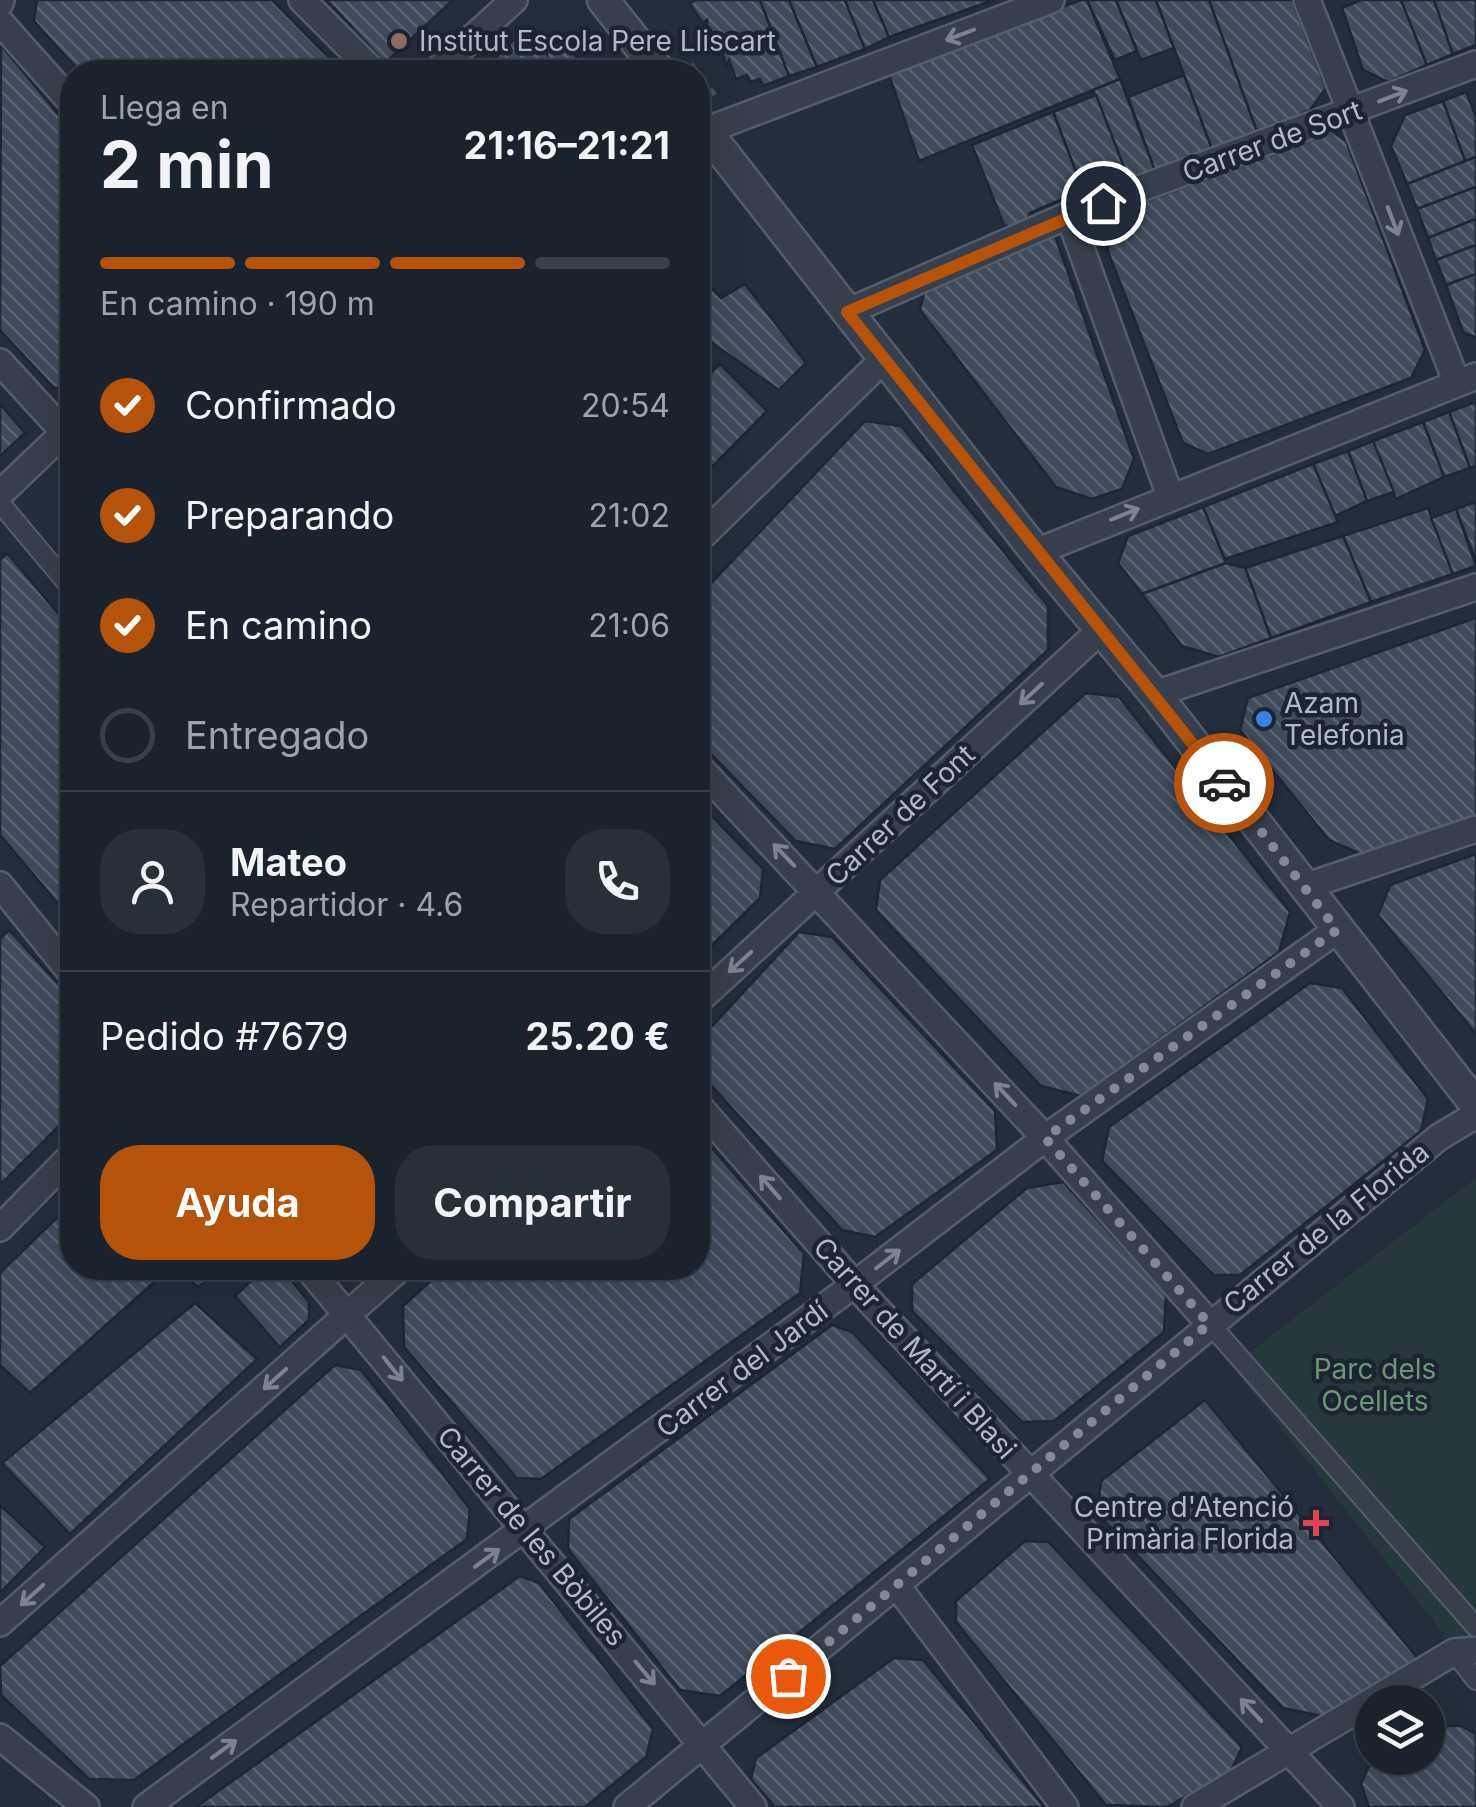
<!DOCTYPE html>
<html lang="es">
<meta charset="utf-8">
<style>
body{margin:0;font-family:Inter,sans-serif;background:#272f39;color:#f1f3f6;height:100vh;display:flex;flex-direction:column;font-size:38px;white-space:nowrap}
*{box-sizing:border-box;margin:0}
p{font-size:32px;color:#9fa4aa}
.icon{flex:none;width:55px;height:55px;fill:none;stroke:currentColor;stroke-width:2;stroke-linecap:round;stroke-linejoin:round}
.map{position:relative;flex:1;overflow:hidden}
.details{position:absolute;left:60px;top:60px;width:650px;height:1220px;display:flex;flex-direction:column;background:#1a222d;border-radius:40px;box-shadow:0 10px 40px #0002,0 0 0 2px #383f49}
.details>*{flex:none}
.buttons{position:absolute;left:1355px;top:1685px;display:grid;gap:20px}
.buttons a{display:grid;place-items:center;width:90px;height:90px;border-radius:50%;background:#1a222d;box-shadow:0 10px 40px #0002,0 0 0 2px #383f49;font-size:50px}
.pin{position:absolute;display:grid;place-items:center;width:85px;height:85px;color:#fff;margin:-42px;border:5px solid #fff;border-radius:50%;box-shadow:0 2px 10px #0007}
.courier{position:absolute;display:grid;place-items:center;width:100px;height:100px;margin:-50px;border:8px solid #b45309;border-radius:50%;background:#fff;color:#222;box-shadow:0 2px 12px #0007}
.headline em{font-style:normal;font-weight:700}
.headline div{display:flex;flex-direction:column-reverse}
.headline{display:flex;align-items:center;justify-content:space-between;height:170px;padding:0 40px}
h1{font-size:65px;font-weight:700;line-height:75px}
.bar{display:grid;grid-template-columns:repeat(4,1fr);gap:15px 10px;align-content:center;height:120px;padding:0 40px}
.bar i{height:12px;border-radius:8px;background:#383f49}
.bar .on{background:#b45309}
.bar p{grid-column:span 4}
.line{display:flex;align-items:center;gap:25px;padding:0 40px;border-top:2px solid #383f49}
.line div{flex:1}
.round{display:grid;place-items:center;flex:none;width:105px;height:105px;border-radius:40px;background:#272f39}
ol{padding:0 40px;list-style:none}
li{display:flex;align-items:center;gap:30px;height:110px}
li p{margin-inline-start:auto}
li .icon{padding:10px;border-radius:50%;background:#b45309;color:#fff;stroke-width:4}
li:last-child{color:#9fa4aa}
li i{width:55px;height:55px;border:5px solid #383f49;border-radius:50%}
.action{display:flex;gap:20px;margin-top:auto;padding:20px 40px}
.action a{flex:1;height:115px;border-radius:40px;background:#b45309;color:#fff;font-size:40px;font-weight:700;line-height:115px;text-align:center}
.action a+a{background:#272f39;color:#f1f3f6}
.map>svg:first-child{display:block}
.park{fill:#25393d}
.building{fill:url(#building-back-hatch);stroke:#1e2633;stroke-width:2.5}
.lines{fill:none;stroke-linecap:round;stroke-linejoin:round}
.pedestrian-casing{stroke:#555d6a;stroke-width:22}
.minor-casing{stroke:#555d6a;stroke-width:30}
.tertiary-casing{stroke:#555d6a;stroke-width:35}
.path{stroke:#43565a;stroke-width:5;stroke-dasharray:8 8;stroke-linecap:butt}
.pedestrian{stroke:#373f4c;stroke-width:18}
.minor{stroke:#373f4c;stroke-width:25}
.tertiary{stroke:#373f4c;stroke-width:30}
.oneway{stroke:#7b8390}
.done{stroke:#818996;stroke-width:10;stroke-dasharray:0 18}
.route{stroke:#b45309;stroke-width:12}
.education-dot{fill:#8d6e63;stroke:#1c2431;stroke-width:4}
.shop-dot{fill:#3f7fe0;stroke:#1c2431;stroke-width:4}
.health-dot{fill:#e0444e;stroke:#1c2431;stroke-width:4}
.labels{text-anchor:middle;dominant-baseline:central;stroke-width:9;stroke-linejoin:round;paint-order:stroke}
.poi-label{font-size:28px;fill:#b3bac7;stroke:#1c2431;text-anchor:start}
.street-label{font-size:28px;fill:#b3bac7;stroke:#1c2431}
.park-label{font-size:28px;fill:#6a9876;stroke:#1c2431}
</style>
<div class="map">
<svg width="1476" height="1807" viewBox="0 0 1476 1807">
<defs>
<pattern id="building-back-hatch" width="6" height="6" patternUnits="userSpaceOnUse" patternTransform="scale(2.5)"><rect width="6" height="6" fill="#3f4b5b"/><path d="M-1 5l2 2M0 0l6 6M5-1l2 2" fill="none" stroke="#586371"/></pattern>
</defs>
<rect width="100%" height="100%" fill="#232d3c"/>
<polygon class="park" points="1476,1178 1476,1675 1232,1366"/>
<g class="building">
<polygon points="37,0 272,0 343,72 80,72 34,21"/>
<polygon points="327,0 453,0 385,63"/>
<polygon points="695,0 760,0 789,76 763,86 760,79 750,82 747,75 736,79 729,60 726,66 722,50 718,56 715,37 712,42 711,31 707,34 707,20 703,23 690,4"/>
<polygon points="760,0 789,0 817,67 789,76"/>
<polygon points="789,0 845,0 865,49 817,67"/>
<polygon points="845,0 873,0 889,37 865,49"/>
<polygon points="873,0 994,0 889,37"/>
<polygon points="1081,0 1087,0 1120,79 919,161 888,72"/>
<polygon points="1087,0 1116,0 1137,51 1115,60"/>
<polygon points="1116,0 1156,0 1174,48 1141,60"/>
<polygon points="1156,0 1209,0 1258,134 1213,152"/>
<polygon points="1209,0 1292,0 1326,88 1310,110 1258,134"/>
<polygon points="1361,0 1401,0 1427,65 1388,82 1363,70 1342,8"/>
<polygon points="1401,0 1434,0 1453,54 1427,65"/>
<polygon points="1434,0 1476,0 1476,45 1453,54"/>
<polygon points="520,34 547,55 548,40 560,37 589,72 480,72"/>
<polygon points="1,45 72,131 72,387 54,388 0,330"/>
<polygon points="1184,75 1213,152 1155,171 1128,97"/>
<polygon points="1120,79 1155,171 1129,180 1093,90"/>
<polygon points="1466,92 1476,117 1476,157 1465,161 1443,101"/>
<polygon points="1096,95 1129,180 1086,198 1053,112"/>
<polygon points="1443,101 1465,161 1407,184 1391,146 1405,115"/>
<polygon points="1053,112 1083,190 1030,213 1027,221 1013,228 1004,225 972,145"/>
<polygon points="1333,132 1346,141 1425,350 1411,378 1208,454 1183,443 1107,249 1120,211"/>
<polygon points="1476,157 1476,187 1417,209 1407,184"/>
<polygon points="1476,187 1476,219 1428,238 1417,209"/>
<polygon points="1476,219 1476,245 1436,260 1428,238"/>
<polygon points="1055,236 1134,459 1122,489 1092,499 1056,487 920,310 924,293"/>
<polygon points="1476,245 1476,274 1446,285 1436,260"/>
<polygon points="1476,274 1476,338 1463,332 1446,285"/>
<polygon points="698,275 721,298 745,284 806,363 779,390 698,333 702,319 698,315"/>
<polygon points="720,364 767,411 699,480 698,370 705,378"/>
<polygon points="1476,402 1476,466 1470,468 1449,412"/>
<polygon points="0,404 25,433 0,456"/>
<polygon points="1449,412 1470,468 1444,477 1423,422"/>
<polygon points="865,421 901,426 1048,606 1048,650 835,849 796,841 698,741 698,597"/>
<polygon points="1423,422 1444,477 1396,499 1373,441"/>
<polygon points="1373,441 1394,492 1367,501 1348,451"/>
<polygon points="1348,451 1367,501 1335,516 1313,464"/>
<polygon points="1313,464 1338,522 1225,559 1203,507"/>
<polygon points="65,476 72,478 72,534 62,534"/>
<polygon points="1476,502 1476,561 1456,509"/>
<polygon points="1203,507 1226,563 1142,594 1118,563 1128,536"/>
<polygon points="1428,508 1453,574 1371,602 1343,536"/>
<polygon points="1456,509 1476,566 1453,574 1431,518"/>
<polygon points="1343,536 1371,602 1271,638 1245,568"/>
<polygon points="7,553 72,630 72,920 0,835 0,560"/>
<polygon points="1226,563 1245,568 1271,638 1219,657 1182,646 1142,594"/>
<polygon points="1476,618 1476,815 1363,855 1329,840 1240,730 1248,698"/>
<polygon points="1086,693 1119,697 1290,912 1279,952 1081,1096 1041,1086 876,910 880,880"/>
<polygon points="698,802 763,869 760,898 698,959"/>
<polygon points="1476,854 1476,1034 1378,915 1390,885"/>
<polygon points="9,930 72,999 72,1113 0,1185 0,939"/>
<polygon points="799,932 832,937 995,1111 997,1150 875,1237 842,1230 702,1075 702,1037"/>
<polygon points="1310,983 1342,988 1428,1099 1421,1131 1240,1275 1214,1275 1102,1161 1109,1127"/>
<polygon points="698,1132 804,1254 800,1293 541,1479 517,1478 404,1347 403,1306 445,1268 698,1268"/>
<polygon points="1063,1182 1166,1294 1164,1332 1054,1421 1022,1422 912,1311 912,1284 1027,1188"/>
<polygon points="72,1203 72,1268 170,1268 30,1393 0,1365 0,1273"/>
<polygon points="173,1268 224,1268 198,1287"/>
<polygon points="265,1268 281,1268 309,1302 309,1320 280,1347 235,1296"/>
<polygon points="195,1303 257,1359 70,1534 2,1463"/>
<polygon points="832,1325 852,1332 990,1479 720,1696 680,1690 568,1549 569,1519"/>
<polygon points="335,1365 361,1370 470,1509 467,1539 134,1780 89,1779 1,1695 0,1666"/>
<polygon points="1205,1400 1419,1660 1322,1716 1283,1708 1097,1513 1101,1481"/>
<polygon points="0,1505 45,1547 0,1593"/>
<polygon points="1025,1541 1048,1542 1242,1747 1231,1771 1167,1807 1106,1805 956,1622 956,1601"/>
<polygon points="520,1576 539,1583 653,1729 646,1757 585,1807 196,1807"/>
<polygon points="894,1658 923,1660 1044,1807 775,1807 751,1779 756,1758"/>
<polygon points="1444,1726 1461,1726 1476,1734 1476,1807 1369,1807 1361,1784 1369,1766 1385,1758 1428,1758 1428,1734"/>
</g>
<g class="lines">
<defs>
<g id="pedestrian">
<polyline points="0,503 72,589"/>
<polyline points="1209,1323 1476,1627"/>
<polyline points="1454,1652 1476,1680"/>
</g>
<g id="minor">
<polyline points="302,0 374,72"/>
<polyline points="1307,0 1457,383"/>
<polyline points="0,3 1,0"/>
<polyline points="0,22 72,103"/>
<polyline points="435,72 514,0"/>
<polyline points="705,131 1051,0"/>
<polyline points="1069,215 1170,496"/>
<polyline points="847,312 1069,215 1476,64"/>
<polyline points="0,362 65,433"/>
<polyline points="0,494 72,425"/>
<polyline points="698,540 884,359"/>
<polyline points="1036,552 1476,376"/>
<polyline points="1155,694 1476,587"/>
<polyline points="698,766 1045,1138 1209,1323"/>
<polyline points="0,885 72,974"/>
<polyline points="1304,887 1476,829"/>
<polyline points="698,1001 1103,628"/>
<polyline points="698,1105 864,1295 1341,1807"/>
<polyline points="0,1228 72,1155"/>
<polyline points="308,1268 753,1807"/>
<polyline points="897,1586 1065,1807"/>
<polyline points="0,1623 400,1268"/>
<polyline points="0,1737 86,1807"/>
<polyline points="146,1807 855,1284 1045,1138 1337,930"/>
<polyline points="627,1807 1439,1137 1476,1115"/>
<polyline points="1195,1807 1454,1652 1476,1650"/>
</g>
<g id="tertiary">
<polyline points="603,0 660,72"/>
<polyline points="698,121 1036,552 1155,694 1476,1105"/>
</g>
</defs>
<use href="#pedestrian" class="pedestrian-casing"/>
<use href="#minor" class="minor-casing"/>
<use href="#tertiary" class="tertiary-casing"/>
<polyline class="path" points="691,64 715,95"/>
<use href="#pedestrian" class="pedestrian"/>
<use href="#minor" class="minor"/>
<use href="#tertiary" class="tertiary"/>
</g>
<defs><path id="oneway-shaft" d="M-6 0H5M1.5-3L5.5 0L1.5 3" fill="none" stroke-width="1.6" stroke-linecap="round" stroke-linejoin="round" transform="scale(2.5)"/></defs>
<g class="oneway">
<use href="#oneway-shaft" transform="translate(960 35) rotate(159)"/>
<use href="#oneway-shaft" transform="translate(1393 96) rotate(-21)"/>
<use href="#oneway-shaft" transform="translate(1393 221) rotate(69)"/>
<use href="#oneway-shaft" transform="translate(1125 514) rotate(-22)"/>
<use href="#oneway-shaft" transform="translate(1031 694) rotate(137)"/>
<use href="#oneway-shaft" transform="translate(784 855) rotate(-134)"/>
<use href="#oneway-shaft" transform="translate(740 962) rotate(138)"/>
<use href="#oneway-shaft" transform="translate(1005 1094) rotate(-133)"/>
<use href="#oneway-shaft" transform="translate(770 1187) rotate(-131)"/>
<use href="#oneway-shaft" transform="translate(888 1259) rotate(-38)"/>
<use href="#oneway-shaft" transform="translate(393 1369) rotate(51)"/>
<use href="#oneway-shaft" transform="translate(275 1379) rotate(138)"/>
<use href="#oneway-shaft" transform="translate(487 1558) rotate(-36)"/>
<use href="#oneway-shaft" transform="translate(32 1595) rotate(138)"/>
<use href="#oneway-shaft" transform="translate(645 1673) rotate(50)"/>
<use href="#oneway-shaft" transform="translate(1251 1710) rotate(-133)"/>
<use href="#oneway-shaft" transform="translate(224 1749) rotate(-36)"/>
</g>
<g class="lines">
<polyline class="done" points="788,1676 1209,1324 1045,1138 1337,930 1224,783"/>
<polyline class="route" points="1103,203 847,312 1224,783"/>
</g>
<circle class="education-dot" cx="399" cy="41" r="10"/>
<circle class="shop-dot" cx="1264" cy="719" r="10"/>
<path class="health-dot" d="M1311 1508h10v10h10v10h-10v10h-10v-10h-10v-10h10z"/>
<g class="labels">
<g class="poi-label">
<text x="419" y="41">Institut Escola Pere Lliscart</text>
<text x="1284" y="703">Azam<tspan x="1284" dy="32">Telefonia</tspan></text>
<text x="1294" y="1507" text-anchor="end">Centre d'Atenció<tspan x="1294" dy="32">Primària Florida</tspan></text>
</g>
<g class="street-label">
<text transform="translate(1272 141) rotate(-20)">Carrer de Sort</text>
<text transform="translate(900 815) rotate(-43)">Carrer de Font</text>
<text transform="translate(1326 1228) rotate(-39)">Carrer de la Florida</text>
<text transform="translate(915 1348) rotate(48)">Carrer de Martí i Blasi</text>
<text transform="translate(742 1369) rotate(-37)">Carrer del Jardí</text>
<text transform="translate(532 1536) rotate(50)">Carrer de les Bòbiles</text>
</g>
<g class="park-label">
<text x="1375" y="1369">Parc dels<tspan x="1375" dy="32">Ocellets</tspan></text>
</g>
</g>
</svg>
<div class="buttons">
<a><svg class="icon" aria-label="layers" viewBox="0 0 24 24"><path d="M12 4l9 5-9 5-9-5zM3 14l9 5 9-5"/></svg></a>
</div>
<div class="pin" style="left:788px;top:1676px;background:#ea580c"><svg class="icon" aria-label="bag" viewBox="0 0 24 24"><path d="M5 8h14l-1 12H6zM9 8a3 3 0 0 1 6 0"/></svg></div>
<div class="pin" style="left:1103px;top:203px;background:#1f2937"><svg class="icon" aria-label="home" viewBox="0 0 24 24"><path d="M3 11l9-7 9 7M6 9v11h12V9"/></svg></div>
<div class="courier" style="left:1224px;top:783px"><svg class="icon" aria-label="car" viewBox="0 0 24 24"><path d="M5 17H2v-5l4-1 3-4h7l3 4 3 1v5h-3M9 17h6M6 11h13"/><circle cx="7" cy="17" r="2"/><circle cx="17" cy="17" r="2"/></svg></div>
<section class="details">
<div class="headline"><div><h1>2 min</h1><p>Llega en</p></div><em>21:16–21:21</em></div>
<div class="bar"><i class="on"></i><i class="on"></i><i class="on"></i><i></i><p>En camino · 190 m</p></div>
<ol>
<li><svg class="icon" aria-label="check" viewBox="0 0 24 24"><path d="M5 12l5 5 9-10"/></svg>Confirmado<p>20:54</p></li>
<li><svg class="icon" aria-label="check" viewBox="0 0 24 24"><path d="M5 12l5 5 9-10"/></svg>Preparando<p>21:02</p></li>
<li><svg class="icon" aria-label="check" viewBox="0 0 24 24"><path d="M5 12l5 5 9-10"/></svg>En camino<p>21:06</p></li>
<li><i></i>Entregado</li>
</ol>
<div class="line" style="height:180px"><a class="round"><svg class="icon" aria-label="person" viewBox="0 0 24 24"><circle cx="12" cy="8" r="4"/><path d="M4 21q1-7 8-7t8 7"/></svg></a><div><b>Mateo</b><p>Repartidor · 4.6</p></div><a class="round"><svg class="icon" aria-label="phone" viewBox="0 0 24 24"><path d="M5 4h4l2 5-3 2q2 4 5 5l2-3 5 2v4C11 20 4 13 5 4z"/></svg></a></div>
<div class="line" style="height:130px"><div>Pedido #7679</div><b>25.20 €</b></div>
<div class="action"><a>Ayuda</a><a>Compartir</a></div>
</section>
</div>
